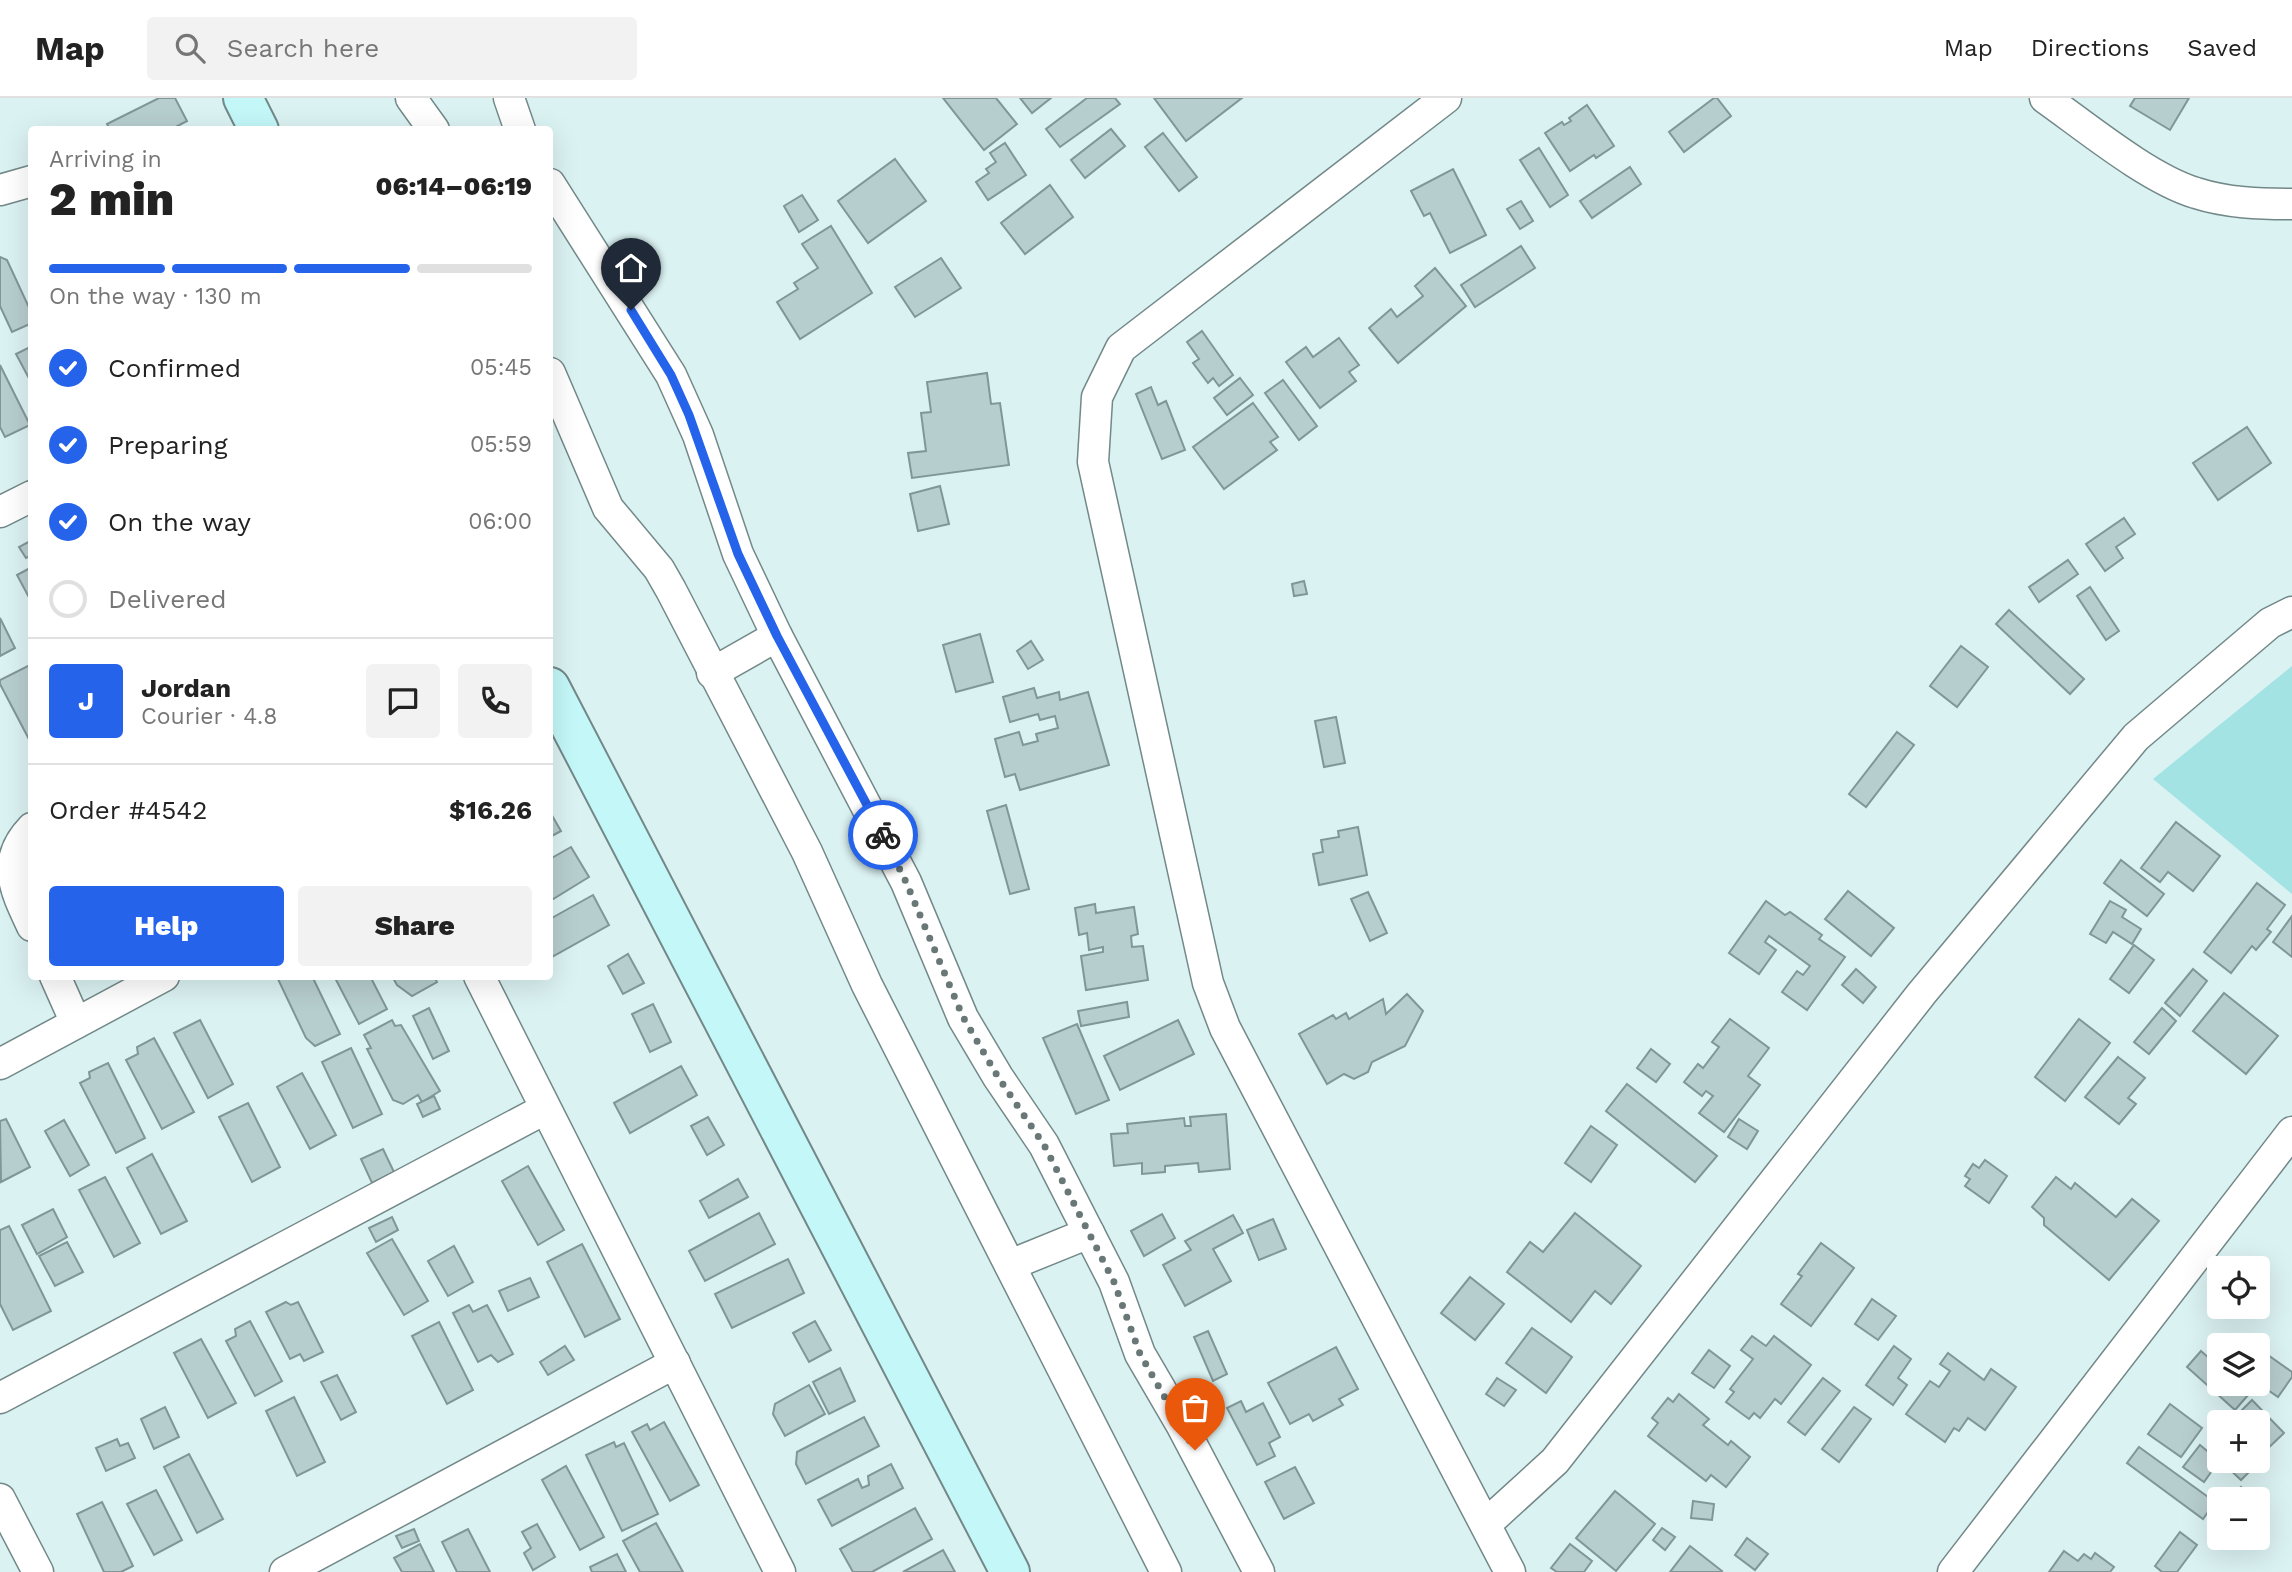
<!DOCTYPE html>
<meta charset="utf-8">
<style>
body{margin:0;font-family:"Work Sans",sans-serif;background:#f2f2f2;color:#222;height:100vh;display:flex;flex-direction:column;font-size:26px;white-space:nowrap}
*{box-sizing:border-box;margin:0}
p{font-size:23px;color:#767676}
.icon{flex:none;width:38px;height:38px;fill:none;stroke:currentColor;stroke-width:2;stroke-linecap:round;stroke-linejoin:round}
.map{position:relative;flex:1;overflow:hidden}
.sheet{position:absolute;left:28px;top:28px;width:525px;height:854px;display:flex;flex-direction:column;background:#fff;border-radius:7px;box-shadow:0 7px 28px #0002}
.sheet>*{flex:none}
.buttons{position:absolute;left:2207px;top:1158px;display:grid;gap:14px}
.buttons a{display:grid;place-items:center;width:63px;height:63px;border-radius:7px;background:#fff;box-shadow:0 7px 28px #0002;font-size:35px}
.pin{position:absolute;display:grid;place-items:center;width:60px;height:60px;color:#fff;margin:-72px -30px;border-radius:50% 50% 50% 0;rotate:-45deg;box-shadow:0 0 7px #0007}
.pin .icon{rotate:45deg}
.courier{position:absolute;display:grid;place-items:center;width:70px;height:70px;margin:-35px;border:5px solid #2563eb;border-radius:50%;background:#fff;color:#222;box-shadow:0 2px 9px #0007}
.overview em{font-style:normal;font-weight:800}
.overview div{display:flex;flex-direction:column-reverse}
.overview{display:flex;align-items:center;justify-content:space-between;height:119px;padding:0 21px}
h1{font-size:46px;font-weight:800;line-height:52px}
.bar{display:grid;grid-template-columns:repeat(4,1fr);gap:10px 7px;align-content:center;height:84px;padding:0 21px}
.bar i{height:9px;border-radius:5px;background:#e0e0e0}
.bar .on{background:#2563eb}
.bar p{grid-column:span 4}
.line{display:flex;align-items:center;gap:18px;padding:0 21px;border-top:2px solid #e0e0e0}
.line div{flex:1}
.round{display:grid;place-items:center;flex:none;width:74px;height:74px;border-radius:7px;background:#f2f2f2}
ol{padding:0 21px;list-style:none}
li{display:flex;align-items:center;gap:21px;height:77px}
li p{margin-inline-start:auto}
li .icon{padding:7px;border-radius:50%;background:#2563eb;color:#fff;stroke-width:4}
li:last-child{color:#767676}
li i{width:38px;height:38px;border:4px solid #e0e0e0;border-radius:50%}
.cta{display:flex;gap:14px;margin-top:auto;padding:14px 21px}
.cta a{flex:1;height:80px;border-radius:7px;background:#2563eb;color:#fff;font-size:28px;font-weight:800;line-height:80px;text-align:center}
.cta a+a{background:#f2f2f2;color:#222}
header{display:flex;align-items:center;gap:42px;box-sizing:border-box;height:98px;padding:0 35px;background:#fff;border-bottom:2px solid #e0e0e0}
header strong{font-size:33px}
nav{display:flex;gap:38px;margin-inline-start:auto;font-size:24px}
.search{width:490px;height:63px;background:#f2f2f2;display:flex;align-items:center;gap:18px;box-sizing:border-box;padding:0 24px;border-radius:7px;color:#767676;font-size:26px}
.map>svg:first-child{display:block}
.green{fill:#a3e3e4}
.building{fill:#b7cece;stroke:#819797;stroke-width:2}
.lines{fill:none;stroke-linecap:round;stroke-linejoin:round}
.minor-casing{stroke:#738888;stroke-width:33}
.secondary-casing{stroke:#738888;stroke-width:42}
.minor{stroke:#fff;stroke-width:30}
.secondary{stroke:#c3f7f8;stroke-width:38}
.done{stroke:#697777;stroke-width:7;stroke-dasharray:0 12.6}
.route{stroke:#2563eb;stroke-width:9}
</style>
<header>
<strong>Map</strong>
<div class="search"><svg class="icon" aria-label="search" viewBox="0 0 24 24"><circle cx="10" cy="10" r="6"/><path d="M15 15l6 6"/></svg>Search here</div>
<nav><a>Map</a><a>Directions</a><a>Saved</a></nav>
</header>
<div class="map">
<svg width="2292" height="1474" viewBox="0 0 2292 1474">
<rect width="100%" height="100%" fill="#dbf2f2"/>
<polygon class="green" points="2292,568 2292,796 2153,681"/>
<g class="building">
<polygon points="159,0 175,0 187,23 170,32 110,32 107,26"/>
<polygon points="943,0 996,0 1017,26 984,52"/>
<polygon points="1020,0 1051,0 1032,15"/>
<polygon points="1087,0 1115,0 1120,6 1060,49 1046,31"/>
<polygon points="1154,0 1242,0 1186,43"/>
<polygon points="1714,0 1717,0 1731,18 1684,54 1669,34"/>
<polygon points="2135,0 2189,0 2170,32 2130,8"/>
<polygon points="1587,7 1614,48 1596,60 1594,57 1570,73 1545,35 1562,24 1564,27 1571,23 1569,20"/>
<polygon points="1111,31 1125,48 1085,80 1071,62"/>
<polygon points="1163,35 1197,79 1179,93 1145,49"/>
<polygon points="1005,45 1026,77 988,102 976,84 989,75 986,71 996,64 990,55"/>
<polygon points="1539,50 1568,97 1550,109 1520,62"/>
<polygon points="895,61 926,103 868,145 838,103"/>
<polygon points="1630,69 1641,86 1592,120 1580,103"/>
<polygon points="1453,71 1486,137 1450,155 1430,115 1424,118 1411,93"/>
<polygon points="1050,87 1073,119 1025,156 1001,125"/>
<polygon points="802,97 818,122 799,134 784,108"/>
<polygon points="1521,103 1533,123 1520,131 1507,111"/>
<polygon points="831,128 872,195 800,241 777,204 798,191 794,185 818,170 802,146"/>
<polygon points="1521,148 1535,170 1475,209 1461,187"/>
<polygon points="0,159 7,162 32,216 32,225 12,234 0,208"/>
<polygon points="941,160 961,190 915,219 895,189"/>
<polygon points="1435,170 1466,208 1398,265 1369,230 1391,211 1397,219 1423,198 1415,188"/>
<polygon points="1202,233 1233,277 1219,288 1213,280 1208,285 1193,265 1199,261 1187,244"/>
<polygon points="1339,240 1359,267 1349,274 1356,283 1320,310 1286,264 1306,249 1313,259"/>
<polygon points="32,248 32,286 16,256"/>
<polygon points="0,267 30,327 5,339 0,329"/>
<polygon points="987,275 991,306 1000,305 1009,367 912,380 908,355 926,353 921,315 931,314 927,284"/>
<polygon points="1240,280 1253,297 1227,317 1214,300"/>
<polygon points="1283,282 1317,328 1299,342 1265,295"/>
<polygon points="1151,289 1158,307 1166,303 1185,352 1162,361 1136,296"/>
<polygon points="1253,305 1278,339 1270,344 1277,352 1224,391 1193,349"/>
<polygon points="2247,329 2271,365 2218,402 2193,365"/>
<polygon points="940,388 949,426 918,433 910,396"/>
<polygon points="2124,420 2135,436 2116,449 2123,460 2105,473 2086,446"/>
<polygon points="32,442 32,457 26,460 19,449"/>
<polygon points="2068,462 2078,476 2039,504 2029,489"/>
<polygon points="32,469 32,505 17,477"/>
<polygon points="1304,483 1307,496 1294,498 1292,486"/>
<polygon points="2090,489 2119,533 2106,542 2077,498"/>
<polygon points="2009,512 2084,581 2070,596 1996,526"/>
<polygon points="0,520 15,550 0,558"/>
<polygon points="980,536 993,584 956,594 943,547"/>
<polygon points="1031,543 1043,562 1028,571 1017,553"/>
<polygon points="1961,548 1988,569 1957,609 1930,588"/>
<polygon points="30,567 32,569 32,647 0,586 0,582"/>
<polygon points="1034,590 1037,600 1059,594 1060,602 1088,594 1109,667 1020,692 1015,676 1005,679 995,641 1019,634 1023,647 1038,643 1036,636 1058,630 1055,618 1040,622 1038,616 1010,624 1003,599"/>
<polygon points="1336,619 1345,665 1324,669 1315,623"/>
<polygon points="1897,634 1914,647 1866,709 1849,696"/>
<polygon points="1006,707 1029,791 1010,796 987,713"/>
<polygon points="550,714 561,733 550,739"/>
<polygon points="2176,724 2220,758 2193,793 2168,774 2160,784 2141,770"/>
<polygon points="1358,729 1367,777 1319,787 1313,756 1323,754 1321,742 1339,739 1338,733"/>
<polygon points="571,749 589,779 550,803 550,761"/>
<polygon points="2121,762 2164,796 2147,818 2104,785"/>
<polygon points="2257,785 2285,807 2267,831 2271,834 2256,852 2252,848 2231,875 2204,854"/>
<polygon points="1848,793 1894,830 1871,858 1825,821"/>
<polygon points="1368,794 1387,835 1370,843 1351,801"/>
<polygon points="593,797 609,827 550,860 550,821"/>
<polygon points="1766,803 1785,817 1790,814 1822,837 1819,841 1845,859 1807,912 1782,894 1797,873 1803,877 1810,868 1769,838 1765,844 1776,852 1759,876 1729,855"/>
<polygon points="2110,803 2126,812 2122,819 2141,831 2132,846 2113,834 2106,845 2090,836"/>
<polygon points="1095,806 1096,815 1134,809 1138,836 1131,838 1132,849 1143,848 1148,882 1086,892 1081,858 1103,854 1103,849 1089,852 1087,835 1079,837 1075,810"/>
<polygon points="2292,818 2292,859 2273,844"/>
<polygon points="2134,847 2154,862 2129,895 2110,881"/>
<polygon points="628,856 644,885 623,896 608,868"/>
<polygon points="1856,871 1876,889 1863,905 1842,887"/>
<polygon points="2193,871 2207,883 2180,918 2165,905"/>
<polygon points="312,878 340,936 315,948 306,940 277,879"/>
<polygon points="334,878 370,878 387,911 359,926"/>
<polygon points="392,878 434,878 437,884 412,898 397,887"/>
<polygon points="2224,895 2278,938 2246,976 2193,933"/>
<polygon points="1407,896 1423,913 1405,948 1372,964 1368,974 1354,981 1344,976 1327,986 1299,936 1333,917 1336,921 1346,915 1349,921 1383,901 1386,916"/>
<polygon points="1127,904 1129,919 1081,928 1078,913"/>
<polygon points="653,906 671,944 650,954 632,916"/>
<polygon points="429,910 449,953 433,961 413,918"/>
<polygon points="2162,910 2176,923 2149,956 2134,944"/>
<polygon points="1730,921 1769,950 1748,978 1760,987 1724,1034 1699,1015 1713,998 1706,993 1702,998 1684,984 1698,966 1703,970 1719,949 1712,944"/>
<polygon points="2079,921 2110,945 2065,1003 2035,979"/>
<polygon points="200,922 233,986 208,1000 174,935"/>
<polygon points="392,922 395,928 401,927 440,993 422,1004 418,997 403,1006 393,1002 367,951 371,950 364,937"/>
<polygon points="1178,922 1194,956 1120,992 1104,958"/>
<polygon points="1077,926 1109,1002 1076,1016 1043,940"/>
<polygon points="154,940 194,1014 162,1031 126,962 138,956 137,949"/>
<polygon points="351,950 382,1016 353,1030 322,964"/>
<polygon points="1651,951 1670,966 1656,984 1637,970"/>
<polygon points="2118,959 2145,980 2128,1000 2136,1006 2119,1026 2085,999"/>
<polygon points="108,965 145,1040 116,1055 80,985 90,980 89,974"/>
<polygon points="681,968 697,997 630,1035 614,1005"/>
<polygon points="302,975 336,1037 310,1051 277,989"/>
<polygon points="1627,986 1717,1058 1695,1084 1606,1013"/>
<polygon points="434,998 440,1011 423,1019 417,1006"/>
<polygon points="248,1005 280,1069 252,1084 219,1019"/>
<polygon points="1226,1016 1230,1071 1199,1074 1198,1065 1165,1068 1165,1074 1142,1076 1142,1065 1114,1068 1111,1036 1128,1035 1127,1026 1184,1020 1185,1028 1191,1028 1190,1019"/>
<polygon points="708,1019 724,1047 707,1057 691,1028"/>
<polygon points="6,1021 30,1069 1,1084 0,1023"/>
<polygon points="1739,1021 1758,1033 1747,1051 1728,1039"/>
<polygon points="64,1022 89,1067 70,1078 45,1033"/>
<polygon points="1591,1028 1617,1047 1591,1084 1565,1065"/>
<polygon points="383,1051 394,1074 372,1085 361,1061"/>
<polygon points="152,1056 187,1123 161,1136 127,1070"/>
<polygon points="1985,1062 2007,1078 1989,1105 1965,1088 1970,1081 1965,1078 1973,1066 1979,1070"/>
<polygon points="528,1068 564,1132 538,1147 502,1083"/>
<polygon points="105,1079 140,1145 114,1159 79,1092"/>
<polygon points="2056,1079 2071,1091 2075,1085 2116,1119 2132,1101 2159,1123 2109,1182 2044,1127 2044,1120 2032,1109"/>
<polygon points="738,1081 748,1099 709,1120 700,1103"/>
<polygon points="53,1111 67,1139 37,1156 22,1127"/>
<polygon points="759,1115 775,1146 705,1183 689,1153"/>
<polygon points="1575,1115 1641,1168 1611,1206 1595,1193 1571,1224 1507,1174 1530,1144 1543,1154"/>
<polygon points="1162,1116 1175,1140 1144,1158 1131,1133"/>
<polygon points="1233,1117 1243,1135 1213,1151 1231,1183 1185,1208 1163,1167 1191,1152 1185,1143"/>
<polygon points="392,1119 398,1132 376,1144 369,1130"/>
<polygon points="1273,1121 1286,1151 1259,1162 1247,1132"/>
<polygon points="9,1128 51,1213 13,1232 0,1206 0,1132"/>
<polygon points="392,1141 428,1203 404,1217 367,1155"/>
<polygon points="67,1144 83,1174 55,1188 39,1158"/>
<polygon points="1821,1145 1854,1170 1811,1228 1781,1206 1802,1178 1798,1176"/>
<polygon points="582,1146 620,1221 585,1239 547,1164"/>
<polygon points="454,1148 473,1184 448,1198 428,1163"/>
<polygon points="788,1161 804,1195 732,1230 715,1196"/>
<polygon points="1470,1179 1504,1206 1475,1242 1441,1215"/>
<polygon points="530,1180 539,1199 508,1213 499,1193"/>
<polygon points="1872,1201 1896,1218 1878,1242 1855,1226"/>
<polygon points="286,1204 291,1207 298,1204 323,1254 304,1263 300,1256 290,1261 266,1214"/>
<polygon points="469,1207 473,1214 487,1207 513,1256 498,1264 491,1257 478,1264 453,1215"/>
<polygon points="250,1223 282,1283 255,1298 226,1243 236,1238 235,1231"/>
<polygon points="815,1223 831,1252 809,1264 793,1235"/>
<polygon points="439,1224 473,1292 447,1306 412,1238"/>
<polygon points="1532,1230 1572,1259 1546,1295 1506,1265"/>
<polygon points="1208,1233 1227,1276 1213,1283 1194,1239"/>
<polygon points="1752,1238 1766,1248 1774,1238 1811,1267 1781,1306 1775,1301 1760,1320 1754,1315 1749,1321 1726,1304 1734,1294 1730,1291 1753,1261 1741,1252"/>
<polygon points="201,1241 236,1305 208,1320 174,1255"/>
<polygon points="565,1248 574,1262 548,1277 540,1264"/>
<polygon points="1894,1248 1911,1261 1898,1280 1907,1287 1893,1307 1866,1287"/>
<polygon points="1336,1249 1358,1291 1339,1301 1343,1307 1313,1323 1309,1316 1290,1326 1268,1285"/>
<polygon points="1709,1252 1730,1268 1714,1290 1692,1275"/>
<polygon points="2261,1252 2292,1274 2292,1279 2278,1299 2258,1285 2258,1258"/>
<polygon points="2201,1253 2219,1269 2219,1286 2238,1286 2249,1296 2235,1312 2187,1269"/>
<polygon points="1948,1255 1984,1282 1991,1271 2016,1289 1985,1332 1968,1320 1959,1333 1954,1330 1945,1344 1906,1316 1930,1283 1939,1289 1950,1273 1940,1266"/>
<polygon points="840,1270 855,1303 829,1316 813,1284"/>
<polygon points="337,1277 356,1314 341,1322 321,1284"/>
<polygon points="1497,1280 1516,1292 1504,1308 1486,1296"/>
<polygon points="1823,1280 1840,1293 1805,1337 1788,1324"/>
<polygon points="809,1287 825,1316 785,1338 773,1316 775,1306"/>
<polygon points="1679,1296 1709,1321 1703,1327 1728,1347 1731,1343 1750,1359 1726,1389 1711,1377 1706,1383 1648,1338 1658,1325 1652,1320 1668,1300 1673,1304"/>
<polygon points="294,1299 325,1364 297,1378 266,1313"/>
<polygon points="2252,1302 2284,1335 2261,1357 2258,1353 2258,1325 2229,1325"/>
<polygon points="1241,1303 1246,1314 1263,1305 1280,1339 1269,1345 1275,1358 1257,1367 1227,1310"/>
<polygon points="2170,1306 2202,1330 2181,1359 2148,1336"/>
<polygon points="165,1309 179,1339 154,1351 141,1321"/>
<polygon points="1854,1309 1871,1321 1839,1364 1822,1351"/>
<polygon points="864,1319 879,1348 806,1386 796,1366 797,1354"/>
<polygon points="664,1324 699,1387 670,1403 632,1334 647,1326 650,1332"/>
<polygon points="117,1341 120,1348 128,1345 135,1360 106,1373 96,1350"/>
<polygon points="614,1344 616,1349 624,1345 658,1416 622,1433 586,1357"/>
<polygon points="2200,1347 2219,1363 2204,1384 2183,1369"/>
<polygon points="2139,1349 2215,1404 2203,1421 2127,1365"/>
<polygon points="189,1356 223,1421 197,1435 164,1369"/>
<polygon points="2231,1363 2248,1363 2254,1369 2241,1382 2226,1368"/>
<polygon points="891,1366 903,1390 832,1428 818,1402 858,1381 862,1390 869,1387 868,1378"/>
<polygon points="566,1368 604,1439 580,1452 542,1382"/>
<polygon points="1295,1369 1314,1405 1284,1421 1265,1384"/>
<polygon points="2241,1389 2249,1396 2244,1402 2230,1402"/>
<polygon points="156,1392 182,1442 154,1457 127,1406"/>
<polygon points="1615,1393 1655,1426 1616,1473 1576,1440"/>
<polygon points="1693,1403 1714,1406 1712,1422 1691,1420"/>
<polygon points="102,1404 133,1468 121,1474 104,1474 77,1416"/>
<polygon points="915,1410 932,1441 872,1474 853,1474 840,1451"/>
<polygon points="656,1425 683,1474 640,1474 623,1443"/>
<polygon points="537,1426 555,1459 533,1472 524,1455 531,1450 522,1434"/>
<polygon points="1662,1430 1675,1439 1665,1452 1653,1442"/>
<polygon points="414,1431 419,1443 402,1450 396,1438"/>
<polygon points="468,1431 490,1474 457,1474 442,1444"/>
<polygon points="2180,1434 2197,1447 2177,1474 2162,1474 2155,1468"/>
<polygon points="1747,1440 1768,1456 1755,1472 1735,1457"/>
<polygon points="420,1446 434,1474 402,1474 394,1460"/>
<polygon points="1570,1446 1592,1463 1584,1474 1557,1474 1551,1470"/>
<polygon points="1690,1448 1722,1473 1721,1474 1670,1474"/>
<polygon points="943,1452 955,1474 903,1474"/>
<polygon points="2064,1453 2078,1463 2084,1456 2091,1461 2095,1455 2114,1469 2110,1474 2049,1474"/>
<polygon points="617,1456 626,1474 592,1474 590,1469"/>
</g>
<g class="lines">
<defs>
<g id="minor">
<polyline points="411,0 434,32"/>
<polyline points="509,0 520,32"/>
<polyline points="1446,0 1121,250 1097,299 1093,364 1208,885 1225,930 1510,1474"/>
<path d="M 2045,0 C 2086,29 2149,81 2196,95 C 2227,105 2260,106 2292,106"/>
<polyline points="550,86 671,277 698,337 738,456 777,538 906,784 963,920 998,979 1044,1047 1114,1184 1140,1256 1182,1328 1259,1474"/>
<polyline points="0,92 32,83"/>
<polyline points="550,275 608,410 659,471 671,492 807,754 867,887 1166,1474"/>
<polyline points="0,414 32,398"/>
<polyline points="712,575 777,538"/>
<path d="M 32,730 C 0,763 15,792 32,828"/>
<polyline points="55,878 76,925"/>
<polyline points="479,878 780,1474"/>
<polyline points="0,966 164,878"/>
<polyline points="1010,1167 1089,1135"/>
<polyline points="0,1300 545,1011"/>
<polyline points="0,1401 38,1474"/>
<polyline points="1486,1426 1555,1363 1922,895 2136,639 2270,525 2292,514"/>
<polyline points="285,1474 675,1265"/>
<polyline points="1953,1474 2292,1034"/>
</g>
<g id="secondary">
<polyline points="243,0 259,32"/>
<polyline points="550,589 1010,1474"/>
</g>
</defs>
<use href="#minor" class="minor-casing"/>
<use href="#secondary" class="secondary-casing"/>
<use href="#minor" class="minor"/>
<use href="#secondary" class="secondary"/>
</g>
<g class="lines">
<polyline class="done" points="883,737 906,784 963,919 998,979 1044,1047 1114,1184 1140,1256 1195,1352"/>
<polyline class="route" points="631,212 671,277 689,317 738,456 777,538 883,737"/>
</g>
</svg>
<div class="buttons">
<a><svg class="icon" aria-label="locate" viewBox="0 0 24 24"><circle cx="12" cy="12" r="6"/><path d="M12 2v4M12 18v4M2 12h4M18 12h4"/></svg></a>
<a><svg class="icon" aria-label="layers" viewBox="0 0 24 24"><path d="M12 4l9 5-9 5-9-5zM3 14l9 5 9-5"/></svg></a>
<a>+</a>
<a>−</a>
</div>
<div class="pin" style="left:1195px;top:1352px;background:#ea580c"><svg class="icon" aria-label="bag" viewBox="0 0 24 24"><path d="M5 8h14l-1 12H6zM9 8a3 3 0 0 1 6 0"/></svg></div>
<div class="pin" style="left:631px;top:212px;background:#1f2937"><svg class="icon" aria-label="home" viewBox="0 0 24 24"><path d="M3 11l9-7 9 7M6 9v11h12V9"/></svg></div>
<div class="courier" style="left:883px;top:737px"><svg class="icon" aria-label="bike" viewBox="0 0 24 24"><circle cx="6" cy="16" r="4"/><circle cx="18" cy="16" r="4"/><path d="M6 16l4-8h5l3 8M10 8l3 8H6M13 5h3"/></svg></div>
<section class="sheet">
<div class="overview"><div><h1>2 min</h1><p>Arriving in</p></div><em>06:14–06:19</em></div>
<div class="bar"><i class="on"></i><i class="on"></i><i class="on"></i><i></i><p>On the way · 130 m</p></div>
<ol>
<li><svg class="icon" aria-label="check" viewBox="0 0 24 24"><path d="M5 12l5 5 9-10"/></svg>Confirmed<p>05:45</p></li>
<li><svg class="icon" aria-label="check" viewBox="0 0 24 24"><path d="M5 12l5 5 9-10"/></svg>Preparing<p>05:59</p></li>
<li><svg class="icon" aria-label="check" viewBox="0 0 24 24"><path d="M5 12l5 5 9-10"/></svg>On the way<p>06:00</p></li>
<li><i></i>Delivered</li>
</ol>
<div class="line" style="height:126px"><b class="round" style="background:#2563eb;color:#fff">J</b><div><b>Jordan</b><p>Courier · 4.8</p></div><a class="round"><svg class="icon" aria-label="chat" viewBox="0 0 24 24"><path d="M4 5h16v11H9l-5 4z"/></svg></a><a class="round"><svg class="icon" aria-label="phone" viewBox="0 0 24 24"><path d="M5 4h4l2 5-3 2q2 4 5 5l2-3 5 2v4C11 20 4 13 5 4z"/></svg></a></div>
<div class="line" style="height:91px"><div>Order #4542</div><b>$16.26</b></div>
<div class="cta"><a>Help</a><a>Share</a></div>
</section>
</div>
